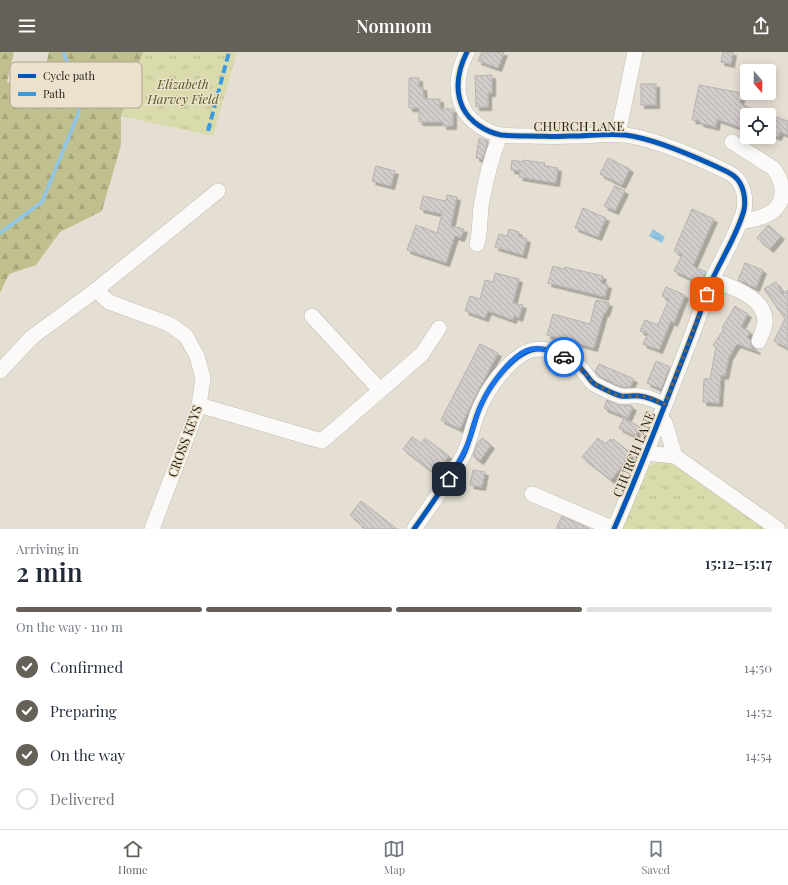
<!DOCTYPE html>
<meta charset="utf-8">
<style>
body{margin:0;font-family:"Playfair Display",serif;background:#f6f6f7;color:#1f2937;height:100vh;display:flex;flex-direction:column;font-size:15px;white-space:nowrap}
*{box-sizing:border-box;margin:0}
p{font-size:13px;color:#747a83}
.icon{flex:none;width:22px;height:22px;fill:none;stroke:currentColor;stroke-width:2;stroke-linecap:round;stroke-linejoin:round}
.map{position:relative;height:477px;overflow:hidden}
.details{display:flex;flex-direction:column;background:#fff;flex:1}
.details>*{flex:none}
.needle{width:26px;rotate:160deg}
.fabs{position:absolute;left:740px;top:12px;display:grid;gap:8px}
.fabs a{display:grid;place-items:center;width:36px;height:36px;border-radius:4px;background:#fff;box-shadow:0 2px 10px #0003;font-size:20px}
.pin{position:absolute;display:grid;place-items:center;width:34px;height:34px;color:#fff;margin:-17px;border-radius:8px;box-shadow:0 2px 6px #0006}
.courier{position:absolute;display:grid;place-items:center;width:40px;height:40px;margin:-20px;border:3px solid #1a73e8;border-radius:50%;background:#fff;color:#222;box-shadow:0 1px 5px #0007}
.head em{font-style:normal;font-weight:600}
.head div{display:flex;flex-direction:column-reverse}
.head{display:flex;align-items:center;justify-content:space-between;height:68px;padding:0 16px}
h1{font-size:26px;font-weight:600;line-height:30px}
.bar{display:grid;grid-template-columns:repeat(4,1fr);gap:6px 4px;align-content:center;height:48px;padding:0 16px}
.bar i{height:5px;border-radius:3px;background:#e0e1e3}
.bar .on{background:#666158}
.bar p{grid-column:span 4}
ol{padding:0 16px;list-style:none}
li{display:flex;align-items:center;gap:12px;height:44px}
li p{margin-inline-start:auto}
li .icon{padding:4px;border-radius:50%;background:#666158;color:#fff;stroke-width:4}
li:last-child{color:#747a83}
li i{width:22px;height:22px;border:2px solid #e0e1e3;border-radius:50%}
header{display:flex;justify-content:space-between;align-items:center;height:52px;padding:0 16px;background:#666158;color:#fff;font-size:18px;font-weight:600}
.menu{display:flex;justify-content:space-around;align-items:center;height:56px;border-top:1px solid #e0e1e3;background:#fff;font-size:11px;color:#747a83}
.menu a{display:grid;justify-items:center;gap:2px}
.menu .on{color:#666158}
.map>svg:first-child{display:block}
.grass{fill:url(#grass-tufts)}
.forest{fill:url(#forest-firs)}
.water{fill:url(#water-ripples)}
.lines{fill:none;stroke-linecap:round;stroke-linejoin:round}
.stream{stroke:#90c5e4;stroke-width:3.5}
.building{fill:url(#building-back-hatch);stroke:#b7b1af;filter:url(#shadow)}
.minor-casing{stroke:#c1bdb4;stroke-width:16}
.minor{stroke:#fbfaf8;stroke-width:15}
.quiet{stroke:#3c9bdf;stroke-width:4;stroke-dasharray:8 4;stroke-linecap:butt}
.cycleway-casing{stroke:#ece1cc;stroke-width:8}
.cycleway{stroke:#0057b8;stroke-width:5}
.done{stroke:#666158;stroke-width:4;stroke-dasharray:0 7.2}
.route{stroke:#1a73e8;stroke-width:5}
.labels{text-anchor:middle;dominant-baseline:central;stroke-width:3;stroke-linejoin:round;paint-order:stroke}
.park-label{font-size:13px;font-style:italic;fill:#575b21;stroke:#ece1cc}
.street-label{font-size:13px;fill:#211d15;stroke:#ece1cc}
.key{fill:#ece1cc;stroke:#afa695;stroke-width:1}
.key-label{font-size:11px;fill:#211d15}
</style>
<header><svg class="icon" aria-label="menu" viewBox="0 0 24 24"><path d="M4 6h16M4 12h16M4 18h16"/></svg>Nomnom<svg class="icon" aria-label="share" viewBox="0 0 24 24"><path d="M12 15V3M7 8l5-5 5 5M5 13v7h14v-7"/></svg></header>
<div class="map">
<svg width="788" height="477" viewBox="0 0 788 477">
<defs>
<pattern id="grass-tufts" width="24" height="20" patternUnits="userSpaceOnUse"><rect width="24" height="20" fill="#dadbac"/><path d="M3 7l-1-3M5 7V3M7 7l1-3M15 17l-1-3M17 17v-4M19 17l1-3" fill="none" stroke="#bbbc93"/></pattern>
<pattern id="forest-firs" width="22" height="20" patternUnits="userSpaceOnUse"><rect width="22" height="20" fill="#bfc08e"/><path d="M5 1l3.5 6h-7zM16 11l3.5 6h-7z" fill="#a4a57a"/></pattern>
<pattern id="water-ripples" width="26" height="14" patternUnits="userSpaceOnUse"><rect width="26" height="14" fill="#90c5e4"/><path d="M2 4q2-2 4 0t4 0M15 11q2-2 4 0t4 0" fill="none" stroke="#7ca9c3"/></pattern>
<pattern id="building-back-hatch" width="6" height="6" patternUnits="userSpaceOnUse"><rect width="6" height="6" fill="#d2ccca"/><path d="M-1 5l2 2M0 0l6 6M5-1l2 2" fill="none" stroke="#b4afad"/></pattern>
<filter id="shadow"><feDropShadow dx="3.5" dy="3.5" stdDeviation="0" flood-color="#0004"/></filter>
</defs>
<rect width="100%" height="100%" fill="#e5dfd3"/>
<g class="grass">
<polygon points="143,0 237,0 213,84 121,64"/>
<polygon points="659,409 671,409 768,477 617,477 647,415"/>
</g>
<polygon class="forest" points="0,0 14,0 7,30 50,44 45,17 49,0 143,0 121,64 121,93 102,159 60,180 36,213 9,222 0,241"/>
<polygon class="water" points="653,177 665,185 662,191 649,184"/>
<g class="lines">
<polyline class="stream" points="0,181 42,150 79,60 67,9 63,0"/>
</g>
<g class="building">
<polygon points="482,0 504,0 498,16 478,9"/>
<polygon points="723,0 733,0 731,12 721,10"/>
<polygon points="492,23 492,41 488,41 488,55 476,55 475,24"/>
<polygon points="409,26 419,26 419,35 423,35 424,47 440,47 440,57 453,57 453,74 443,74 443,70 419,70 419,56 409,56"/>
<rect x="641" y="32" width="15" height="21"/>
<polygon points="699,33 742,41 740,51 765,63 747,63 747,78 717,67 716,75 700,71 700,69 692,68"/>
<polygon points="769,63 788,69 788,83 780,80 778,85 769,82"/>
<polygon points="479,86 488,89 483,107 476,106"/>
<polygon points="608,106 630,117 622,133 600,122"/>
<polygon points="512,108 523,110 523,108 545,111 544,114 558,116 556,131 519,125 520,119 511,118"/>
<polygon points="376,114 395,119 391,134 372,129"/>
<polygon points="615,134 625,139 615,159 604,154"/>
<polygon points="447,143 457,145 451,174 464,177 461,186 455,184 446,211 407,198 416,173 437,181 442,162 420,157 423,144 446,149"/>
<polygon points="583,156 606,166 598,185 575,176"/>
<polygon points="692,157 714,167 693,214 706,220 700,231 674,219 682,203 674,199"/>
<polygon points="768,173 781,184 770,197 757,186"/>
<polygon points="509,177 519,180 518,184 527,187 523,203 495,195 499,182 507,184"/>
<polygon points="745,211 763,218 756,236 738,228"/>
<polygon points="553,214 564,217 565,215 603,224 601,231 608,233 605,245 548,231"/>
<polygon points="495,221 519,227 513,251 523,253 519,266 514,264 513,268 488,259 485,266 465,259 470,244 480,247 485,228 493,230"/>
<polygon points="776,230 783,242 788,238 788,296 774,289 785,267 764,237"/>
<polygon points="666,235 685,243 674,271 671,269 659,298 643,292 648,282 640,279 645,268 658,273 669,247 662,244"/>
<polygon points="596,248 609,251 606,261 604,261 594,296 547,283 553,262 590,272"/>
<polygon points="735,254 748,262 741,275 750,280 747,286 750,287 752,295 757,298 757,299 737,292 729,305 725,324 721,323 719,351 703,350 704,327 710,327 716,295 713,293 724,277 722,276"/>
<polygon points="480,292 498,301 473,349 460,377 441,368"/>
<polygon points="656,309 670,315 661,337 647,331"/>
<polygon points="599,312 634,327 630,335 621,335 599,324 595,320"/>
<polygon points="607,348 618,353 629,353 633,355 628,366 604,356"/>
<polygon points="624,366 640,375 635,384 619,376"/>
<polygon points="412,385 421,391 425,386 449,404 442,413 447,413 439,425 403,397"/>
<polygon points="482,386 491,393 480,409 473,404 477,392"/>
<polygon points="598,386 606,392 610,387 612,389 613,387 632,402 611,428 582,405"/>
<polygon points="473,418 485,420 482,435 470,433"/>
<polygon points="361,449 397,477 366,477 358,471 359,470 350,463"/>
<polygon points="562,464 590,477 556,477"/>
</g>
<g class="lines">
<defs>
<g id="minor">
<path d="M 467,0 C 458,18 454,37 463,56 C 470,70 486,80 501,83 C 510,84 521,84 530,84 C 544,84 557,85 570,84 C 589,84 607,81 625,83 C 651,86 691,103 715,114 C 721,117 729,120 734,124 C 744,132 746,147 744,158 C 738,181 722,206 712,228 C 705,246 699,265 692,283 C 667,348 642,413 614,477"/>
<polyline points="618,82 635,0"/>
<path d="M 732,90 L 773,116 C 783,128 787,148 773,159 C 764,166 751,168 740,170"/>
<path d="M 477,192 C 481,178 479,163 482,149 C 486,126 492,104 500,83"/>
<path d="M 713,228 C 731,235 767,245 765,271 C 764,277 761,283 759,289"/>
<polyline points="96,238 109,250 169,272 186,284 197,304 203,326 199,353 152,477"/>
<polyline points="312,264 380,338"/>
<polyline points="0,319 32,285 96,238 218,139"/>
<polyline points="199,353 322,389 422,302 439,276"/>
<polyline points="660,364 665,371 675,404 778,477"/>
<polyline points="646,401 675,404"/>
<polyline points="532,442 614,477"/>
<path d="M 414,477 C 431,453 448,429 463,404 C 471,388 473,369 481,353 C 490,333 516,296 540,297 C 553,297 576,309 584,320 C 589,325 590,330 596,333 C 604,337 613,342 621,344 C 627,345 634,343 640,344 C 649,345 657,349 665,353"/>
</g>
</defs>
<use href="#minor" class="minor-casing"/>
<use href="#minor" class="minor"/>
<polyline class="quiet" points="208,79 229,0"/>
<defs>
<g id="cycleway">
<path d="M 467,0 C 458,18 454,37 463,56 C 470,70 486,80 501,83 C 510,84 521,84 530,84 C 544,84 557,85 570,84 C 589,84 607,81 625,83 C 651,86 691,103 715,114 C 721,117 729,120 734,124 C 744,132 746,147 744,158 C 738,181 722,206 712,228 C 705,246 699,265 692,283 C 667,348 642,413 614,477"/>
<path d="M 414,477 C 431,453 448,429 463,404 C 471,388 473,369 481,353 C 490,333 516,296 540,297 C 553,297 576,309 584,320 C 589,325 590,330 596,333 C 604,337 613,342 621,344 C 627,345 634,343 640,344 C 649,345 657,349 665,353"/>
</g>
</defs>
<use href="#cycleway" class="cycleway-casing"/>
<use href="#cycleway" class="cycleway"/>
</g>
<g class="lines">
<polyline class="done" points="564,305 584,319 589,327 595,332 614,342 622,344 648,345 665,352 707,242"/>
<path class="route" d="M 449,427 C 457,413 465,400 470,386 C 474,375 476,364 481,353 C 488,336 512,301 531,297 C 543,295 554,300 564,305"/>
</g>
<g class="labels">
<g class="park-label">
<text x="183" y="31">Elizabeth<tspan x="183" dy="15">Harvey Field</tspan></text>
</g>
<g class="street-label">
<text x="579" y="73">CHURCH LANE</text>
<text transform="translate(184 389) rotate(-70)">CROSS KEYS</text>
<text transform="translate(633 402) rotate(-68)">CHURCH LANE</text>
</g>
</g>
<rect x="10" y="10" width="132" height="46" rx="6" class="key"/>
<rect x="18" y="22" width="18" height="4" fill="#0057b8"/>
<rect x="18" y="40" width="18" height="4" fill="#3c9bdf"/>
<g class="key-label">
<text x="43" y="28">Cycle path</text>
<text x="43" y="46">Path</text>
</g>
</svg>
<div class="fabs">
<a><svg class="needle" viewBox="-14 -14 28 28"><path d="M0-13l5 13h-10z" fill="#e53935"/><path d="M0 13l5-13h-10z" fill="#747a83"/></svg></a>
<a><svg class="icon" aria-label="locate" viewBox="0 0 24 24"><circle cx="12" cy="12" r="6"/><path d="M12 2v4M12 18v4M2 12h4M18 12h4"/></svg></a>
</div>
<div class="pin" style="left:707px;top:242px;background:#ea580c"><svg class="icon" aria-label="bag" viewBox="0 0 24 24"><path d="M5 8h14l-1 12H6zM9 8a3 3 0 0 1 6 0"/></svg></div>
<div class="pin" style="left:449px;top:427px;background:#1f2937"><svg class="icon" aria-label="home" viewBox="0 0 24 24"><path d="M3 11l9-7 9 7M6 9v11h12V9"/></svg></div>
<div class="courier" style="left:564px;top:305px"><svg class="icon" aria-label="car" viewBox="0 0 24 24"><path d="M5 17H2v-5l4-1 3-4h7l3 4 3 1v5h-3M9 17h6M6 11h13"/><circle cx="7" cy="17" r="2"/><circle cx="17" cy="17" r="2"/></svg></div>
</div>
<section class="details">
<div class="head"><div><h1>2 min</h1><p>Arriving in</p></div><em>15:12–15:17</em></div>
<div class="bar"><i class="on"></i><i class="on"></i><i class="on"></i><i></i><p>On the way · 110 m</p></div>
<ol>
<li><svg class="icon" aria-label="check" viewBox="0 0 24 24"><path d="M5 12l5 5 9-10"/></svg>Confirmed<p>14:50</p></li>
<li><svg class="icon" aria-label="check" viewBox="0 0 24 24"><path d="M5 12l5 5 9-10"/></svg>Preparing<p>14:52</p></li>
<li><svg class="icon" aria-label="check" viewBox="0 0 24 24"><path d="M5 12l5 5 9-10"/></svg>On the way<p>14:54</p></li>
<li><i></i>Delivered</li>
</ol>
</section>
<nav class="menu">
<a class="on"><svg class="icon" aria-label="home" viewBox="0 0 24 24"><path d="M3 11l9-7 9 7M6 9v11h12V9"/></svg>Home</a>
<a><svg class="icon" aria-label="map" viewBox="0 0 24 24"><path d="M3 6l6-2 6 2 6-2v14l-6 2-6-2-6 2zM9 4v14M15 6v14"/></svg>Map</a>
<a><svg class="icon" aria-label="saved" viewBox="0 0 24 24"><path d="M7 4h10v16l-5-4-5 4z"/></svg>Saved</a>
</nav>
